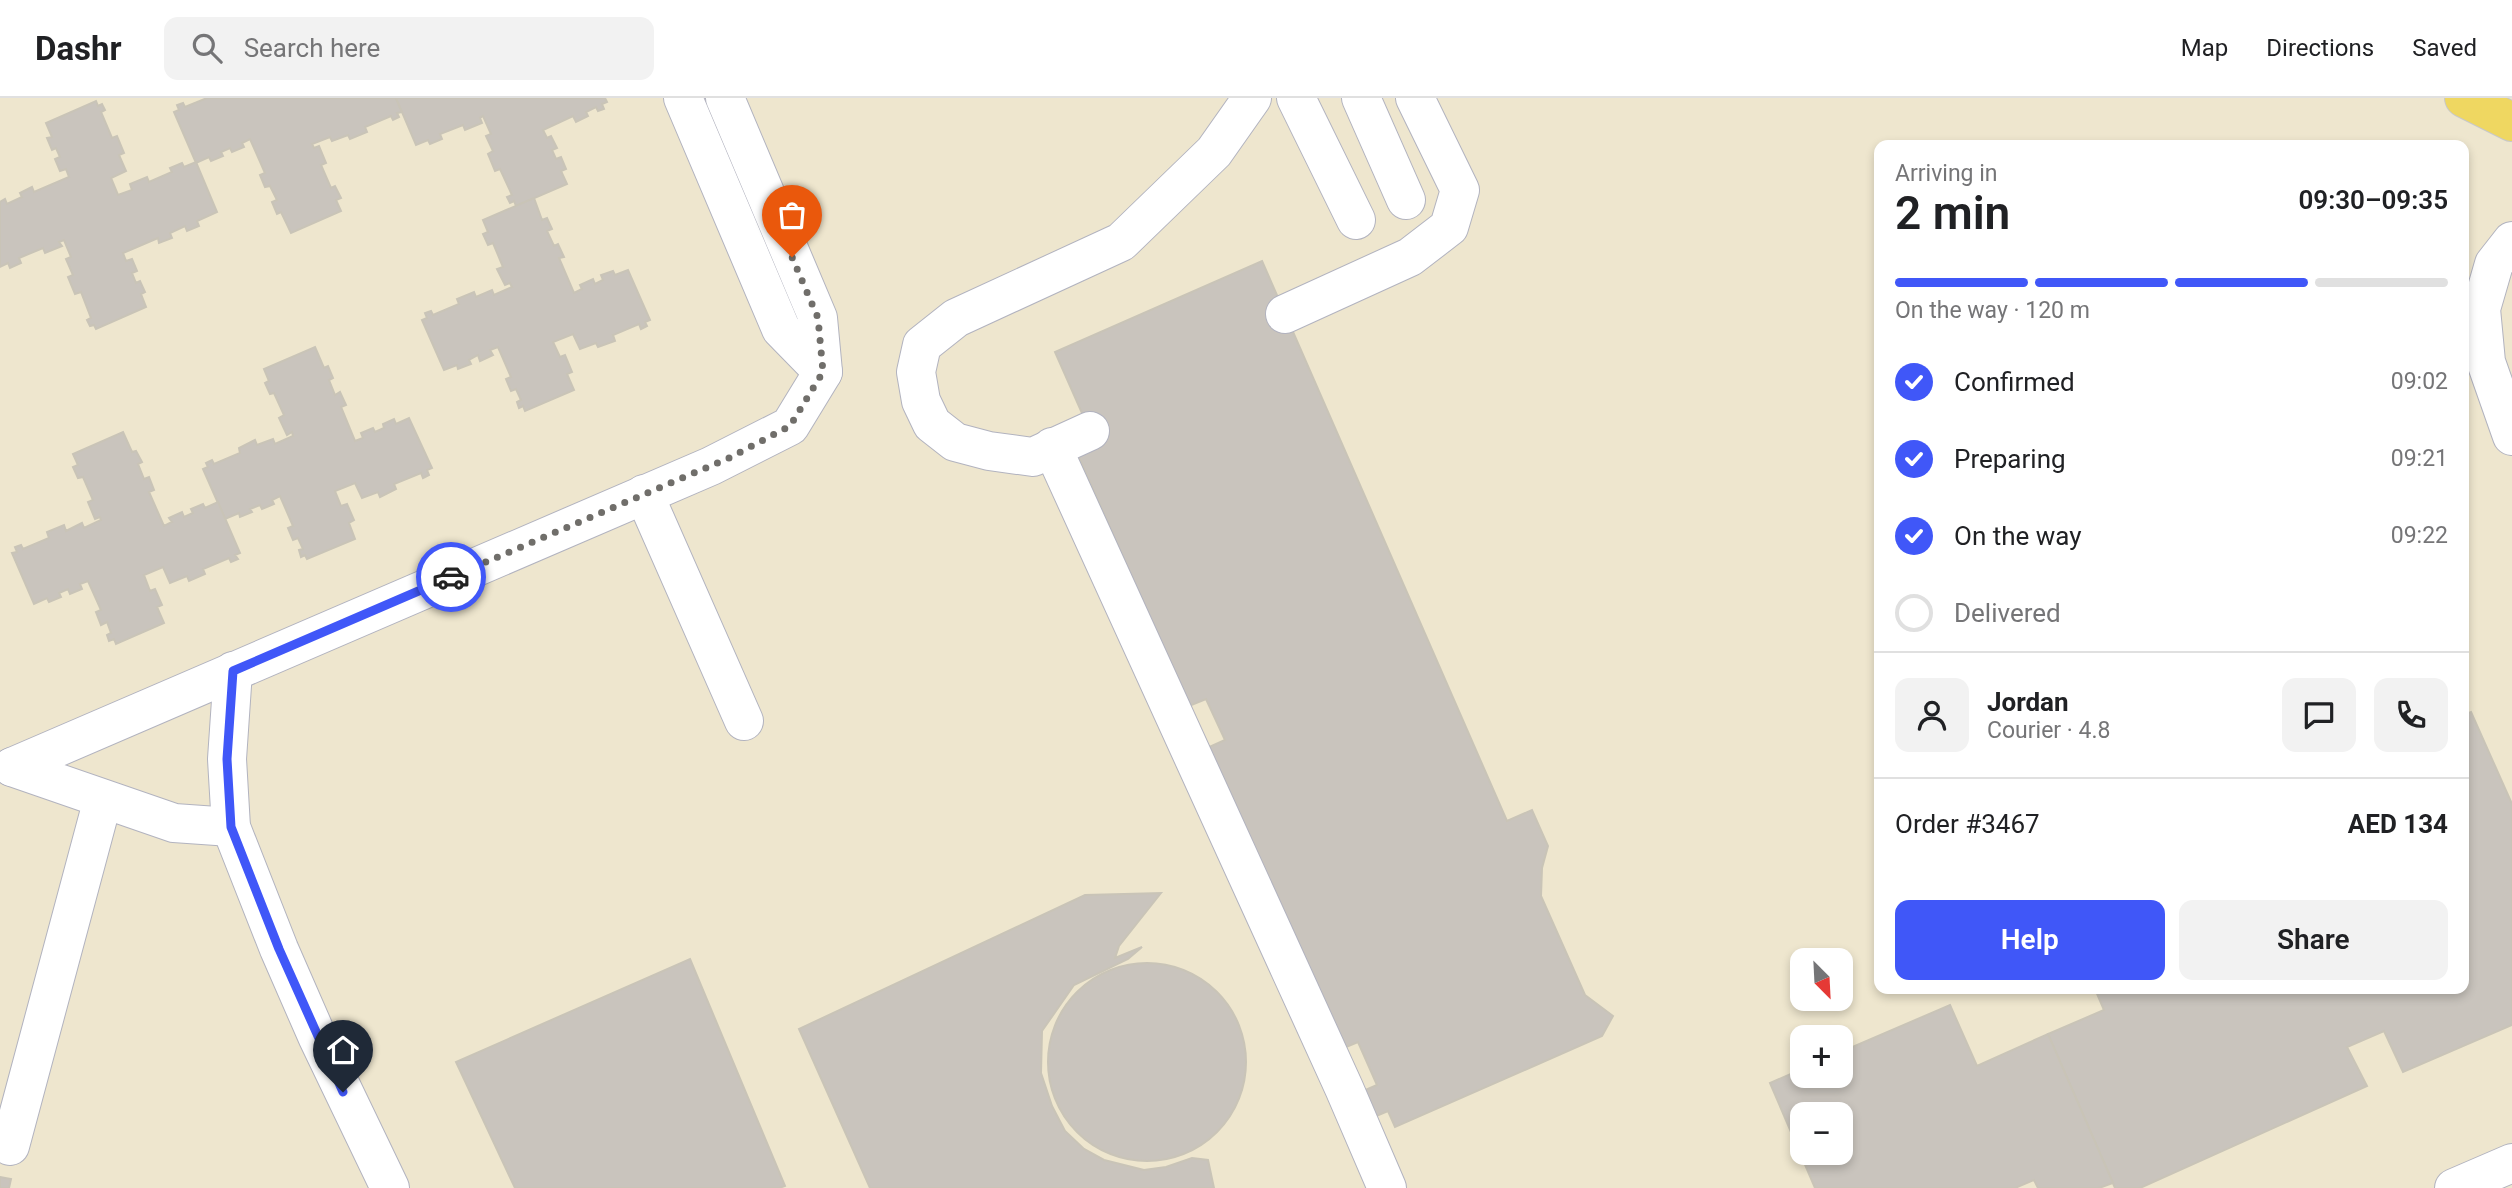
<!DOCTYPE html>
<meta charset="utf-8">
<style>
body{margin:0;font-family:Roboto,sans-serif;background:#f2f2f2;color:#202124;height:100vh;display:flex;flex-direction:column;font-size:26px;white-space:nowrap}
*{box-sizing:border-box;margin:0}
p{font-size:23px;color:#757577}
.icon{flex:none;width:38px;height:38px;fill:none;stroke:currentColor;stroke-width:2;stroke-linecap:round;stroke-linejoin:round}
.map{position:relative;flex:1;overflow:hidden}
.sheet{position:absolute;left:1874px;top:42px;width:595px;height:854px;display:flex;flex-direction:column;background:#fff;border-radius:14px;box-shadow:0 4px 10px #0003}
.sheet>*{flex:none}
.needle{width:46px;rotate:156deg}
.fabs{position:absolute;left:1790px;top:850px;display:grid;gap:14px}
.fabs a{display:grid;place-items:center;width:63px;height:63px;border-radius:14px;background:#fff;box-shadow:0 4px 10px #0003;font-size:35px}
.pin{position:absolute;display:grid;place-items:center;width:60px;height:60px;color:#fff;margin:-72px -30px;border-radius:50% 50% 50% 0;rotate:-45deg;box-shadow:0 0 7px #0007}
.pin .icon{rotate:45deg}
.courier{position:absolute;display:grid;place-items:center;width:70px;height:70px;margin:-35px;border:5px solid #4057f8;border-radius:50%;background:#fff;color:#222;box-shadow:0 2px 9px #0007}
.head em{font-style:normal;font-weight:600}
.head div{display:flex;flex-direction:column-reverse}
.head{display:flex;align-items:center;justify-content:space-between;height:119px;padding:0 21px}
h1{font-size:46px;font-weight:600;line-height:52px}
.bar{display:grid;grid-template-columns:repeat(4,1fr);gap:10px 7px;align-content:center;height:84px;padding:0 21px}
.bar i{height:9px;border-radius:5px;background:#e0e0e0}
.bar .active{background:#4057f8}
.bar p{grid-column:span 4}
.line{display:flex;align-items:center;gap:18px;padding:0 21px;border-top:2px solid #e0e0e0}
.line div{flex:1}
.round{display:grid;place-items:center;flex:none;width:74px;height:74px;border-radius:14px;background:#f2f2f2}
ol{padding:0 21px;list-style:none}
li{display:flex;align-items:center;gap:21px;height:77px}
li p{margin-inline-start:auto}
li .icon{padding:7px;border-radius:50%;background:#4057f8;color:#fff;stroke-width:4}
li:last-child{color:#757577}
li i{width:38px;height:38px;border:4px solid #e0e0e0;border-radius:50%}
.primary-button{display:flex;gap:14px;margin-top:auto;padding:14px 21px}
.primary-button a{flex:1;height:80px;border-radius:14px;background:#4057f8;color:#fff;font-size:28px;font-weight:600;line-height:80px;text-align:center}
.primary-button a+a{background:#f2f2f2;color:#202124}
header{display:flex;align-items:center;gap:42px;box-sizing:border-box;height:98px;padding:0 35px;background:#fff;border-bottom:2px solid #e0e0e0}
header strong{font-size:33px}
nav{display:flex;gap:38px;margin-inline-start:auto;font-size:24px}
.search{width:490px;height:63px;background:#f2f2f2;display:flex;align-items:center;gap:18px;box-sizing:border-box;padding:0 24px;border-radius:14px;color:#757577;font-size:26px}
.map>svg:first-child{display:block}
.education{fill:#eee6ce;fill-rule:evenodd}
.building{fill:#c9c4bd;stroke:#c9c4b7;stroke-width:2;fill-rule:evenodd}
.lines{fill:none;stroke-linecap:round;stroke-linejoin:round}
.minor-casing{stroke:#b2b3bf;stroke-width:40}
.major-casing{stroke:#c8c8c8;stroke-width:40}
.minor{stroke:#fff;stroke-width:38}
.major{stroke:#efd761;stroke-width:38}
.done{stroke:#706e6a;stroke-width:7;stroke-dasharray:0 12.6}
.route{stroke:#4057f8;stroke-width:9}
</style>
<header>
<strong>Dashr</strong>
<div class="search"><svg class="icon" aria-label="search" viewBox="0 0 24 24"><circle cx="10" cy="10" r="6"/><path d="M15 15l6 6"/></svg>Search here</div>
<nav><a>Map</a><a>Directions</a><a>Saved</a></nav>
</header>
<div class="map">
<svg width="2512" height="1090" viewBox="0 0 2512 1090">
<rect width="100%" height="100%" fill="#ede8de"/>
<path class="education" d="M 0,0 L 2512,0 L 2512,1090 L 0,1090 ZM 1880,47 L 2464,47 L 2464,891 L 1880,891 ZM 1802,863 L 1841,863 L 1841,901 L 1802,901 ZM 1802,940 L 1841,940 L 1841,978 L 1802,978 ZM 1802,1017 L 1841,1017 L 1841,1055 L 1802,1055 Z"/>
<g class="building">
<polygon points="207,0 396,0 402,14 397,15 399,19 393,22 391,18 365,29 367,34 350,41 348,37 332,43 330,39 312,46 314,50 319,48 326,65 321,67 331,90 335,88 341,100 336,102 341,113 291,135 281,114 277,116 272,104 277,102 270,88 265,89 260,77 265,75 250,41 242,45 244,49 232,54 230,50 221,54 223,58 211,63 209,59 196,65 174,14 179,12 177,7 183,5 185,9"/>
<polygon points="396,0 605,0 607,4 602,6 604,11 598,13 596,9 586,14 588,18 576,24 573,18 543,32 547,40 551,38 557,50 552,52 556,61 561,59 566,71 561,73 567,86 516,108 514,103 510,105 507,99 512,97 500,71 495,73 488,56 493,53 486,38 491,36 483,18 480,20 482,25 465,32 463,27 440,36 442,41 430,46 428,42 416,47"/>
<polygon points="96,3 98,8 102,6 105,12 101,14 112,40 117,38 124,55 119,57 126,73 111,80 118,97 132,92 130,86 147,79 149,84 172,74 170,70 182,65 184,69 196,64 217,114 197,123 199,128 187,133 185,128 170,135 172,140 159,145 158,140 123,155 126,163 132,161 137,173 132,175 136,185 140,183 145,194 141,196 146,209 96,231 94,227 90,228 87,222 91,220 81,194 75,196 68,179 73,177 66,161 71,159 64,142 59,144 62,148 45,155 43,150 19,160 21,165 10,170 8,165 0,169 0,104 5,101 7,106 22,99 20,95 32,89 34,94 69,79 66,71 60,73 55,61 60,59 56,50 52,52 47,40 52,39 46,25"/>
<polygon points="534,100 542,122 547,120 552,131 547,133 554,148 558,146 564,159 559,160 574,195 582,191 580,187 593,181 595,186 603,182 601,177 613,173 615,177 628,172 650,222 645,224 647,228 641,231 639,226 613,237 615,243 598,249 596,245 580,251 573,236 553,244 560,259 565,257 572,274 567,276 574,292 525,313 523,308 519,310 517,304 521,302 516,291 511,293 506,281 511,279 498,249 490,252 493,257 480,263 478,257 469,262 471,266 458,271 457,267 444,272 422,222 427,220 425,215 431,213 433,217 459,206 457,201 474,194 476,199 492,192 494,197 512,189 510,185 505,187 497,171 503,169 493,145 488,147 483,136 488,134 483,122"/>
<polygon points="1262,163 1507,723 1532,712 1548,748 1542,770 1541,798 1585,897 1613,918 1602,938 1395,1029 1388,1013 1374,1019 1363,993 1377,987 1358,944 1339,952 1207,650 1225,642 1206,601 1189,608 1074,348 1093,340 1055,254"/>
<polygon points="315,249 324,270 328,268 333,280 329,282 335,297 340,294 346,307 341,309 355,343 363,340 361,335 373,330 375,334 384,330 383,326 394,321 396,326 409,320 432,370 427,372 429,377 423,380 421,375 394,386 396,391 380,399 378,394 362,400 355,385 335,393 341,408 347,406 354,422 349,425 355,441 307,461 305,457 301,459 299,452 303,451 298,440 293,442 288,430 293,428 280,398 272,402 274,406 262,411 260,407 250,411 252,414 240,419 239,415 225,421 203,371 208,369 206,365 212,362 214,366 240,355 239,350 255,342 257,347 273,341 275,346 293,338 292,334 287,337 279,320 284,317 274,295 270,296 265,285 269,283 264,271"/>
<polygon points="123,334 132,354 136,353 142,364 138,366 144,381 149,379 154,392 149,394 164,428 172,424 169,420 182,414 184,419 193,415 191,411 203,406 205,410 218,404 240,455 235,457 238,461 231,464 229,460 203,471 205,476 189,483 187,478 170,485 163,469 144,477 150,493 155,491 162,507 157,509 164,525 116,546 114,541 109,543 107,537 111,535 107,524 101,527 96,514 101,512 88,483 80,486 82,491 70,496 68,491 59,495 61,499 49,504 47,500 34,506 12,455 17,454 15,449 21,447 23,451 49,440 47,434 64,427 66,433 82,425 84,430 101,422 100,419 95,421 88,404 93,402 83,379 78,380 73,369 78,367 73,356"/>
<polygon points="2471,614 2512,706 2512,927 2403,974 2384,933 2347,949 2367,988 2140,1090 2115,1090 2048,936 2104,912 2095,891 2464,891 2464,617"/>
<polygon points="1161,795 1119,848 1115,860 1142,849 1128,861 1074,887 1042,933 1041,975 1052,1008 1065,1033 1084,1051 1104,1062 1144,1072 1166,1069 1192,1060 1208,1062 1214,1090 870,1090 799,931 1085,797"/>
<polygon points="690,861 785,1088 779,1090 515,1090 456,964"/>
<circle cx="1147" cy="964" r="99"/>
<path d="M 1950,907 L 1977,968 L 2048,936 L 2113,1085 L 2099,1090 L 2038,1090 L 2034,1082 L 2015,1090 L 1815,1090 L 1770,985 L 1802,971 L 1802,978 L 1841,978 L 1841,954 ZM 1802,1017 L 1841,1017 L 1841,1055 L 1802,1055 Z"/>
<polygon points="0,1079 11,1081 9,1090 0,1090"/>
</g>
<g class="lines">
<defs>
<g id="minor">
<polyline points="683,0 781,231 823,274"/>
<polyline points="1296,0 1356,122"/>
<polyline points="1361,0 1406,102"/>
<polyline points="2512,143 2494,166 2481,211 2486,264 2512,338"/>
<polyline points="1285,216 1410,159 1449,129 1460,92 1415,0"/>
<polyline points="1090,333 1033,359 989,353 955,344 932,326 921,303 916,274 922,247 956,220 1121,144 1214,54 1252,0"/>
<polyline points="1052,349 1344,990 1387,1090"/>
<polyline points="644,396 744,623"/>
<polyline points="233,573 227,661 231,729 279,851 317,938 390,1090"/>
<polyline points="12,669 711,368 790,328 823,274 818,220 725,0"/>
<polyline points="12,669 174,725 231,729"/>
<polyline points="10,1048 103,701"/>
<polyline points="2454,1090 2512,1065"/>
</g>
<polyline id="major" points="2464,0 2512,24"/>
</defs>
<use href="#minor" class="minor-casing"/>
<use href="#major" class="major-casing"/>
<use href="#minor" class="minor"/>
<use href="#major" class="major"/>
</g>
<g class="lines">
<polyline class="done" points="451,479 729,360 790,328 823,274 818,220 792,159"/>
<polyline class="route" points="343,994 279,851 231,729 227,661 233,573 451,479"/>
</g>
</svg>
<div class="fabs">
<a><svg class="needle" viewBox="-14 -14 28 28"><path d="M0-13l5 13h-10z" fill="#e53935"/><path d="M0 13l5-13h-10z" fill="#757577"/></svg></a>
<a>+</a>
<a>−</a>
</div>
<div class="pin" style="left:792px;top:159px;background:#ea580c"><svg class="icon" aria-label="bag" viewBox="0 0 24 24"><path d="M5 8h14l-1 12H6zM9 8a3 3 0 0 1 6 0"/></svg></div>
<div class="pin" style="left:343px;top:994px;background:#1f2937"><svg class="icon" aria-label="home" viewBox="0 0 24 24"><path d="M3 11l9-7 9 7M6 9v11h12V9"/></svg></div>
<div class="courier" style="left:451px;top:479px"><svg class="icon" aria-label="car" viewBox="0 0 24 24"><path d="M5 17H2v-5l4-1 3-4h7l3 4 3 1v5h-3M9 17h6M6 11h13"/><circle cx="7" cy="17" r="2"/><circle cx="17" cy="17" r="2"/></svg></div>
<section class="sheet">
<div class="head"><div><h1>2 min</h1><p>Arriving in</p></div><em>09:30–09:35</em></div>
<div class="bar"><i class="active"></i><i class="active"></i><i class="active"></i><i></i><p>On the way · 120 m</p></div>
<ol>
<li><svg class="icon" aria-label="check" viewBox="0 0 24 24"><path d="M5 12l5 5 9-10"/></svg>Confirmed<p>09:02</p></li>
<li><svg class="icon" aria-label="check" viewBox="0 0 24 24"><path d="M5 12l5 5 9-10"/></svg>Preparing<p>09:21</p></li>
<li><svg class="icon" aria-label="check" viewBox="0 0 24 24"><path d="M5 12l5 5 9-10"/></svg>On the way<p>09:22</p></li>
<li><i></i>Delivered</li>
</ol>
<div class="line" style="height:126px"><a class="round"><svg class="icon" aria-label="person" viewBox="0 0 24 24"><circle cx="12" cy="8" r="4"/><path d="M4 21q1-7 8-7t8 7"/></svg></a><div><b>Jordan</b><p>Courier · 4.8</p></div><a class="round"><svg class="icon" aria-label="chat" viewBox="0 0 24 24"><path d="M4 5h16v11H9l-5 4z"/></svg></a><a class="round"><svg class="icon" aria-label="phone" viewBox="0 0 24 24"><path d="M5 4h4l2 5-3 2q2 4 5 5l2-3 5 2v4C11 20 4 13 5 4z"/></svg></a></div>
<div class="line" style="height:91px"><div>Order #3467</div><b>AED 134</b></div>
<div class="primary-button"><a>Help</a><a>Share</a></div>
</section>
</div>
